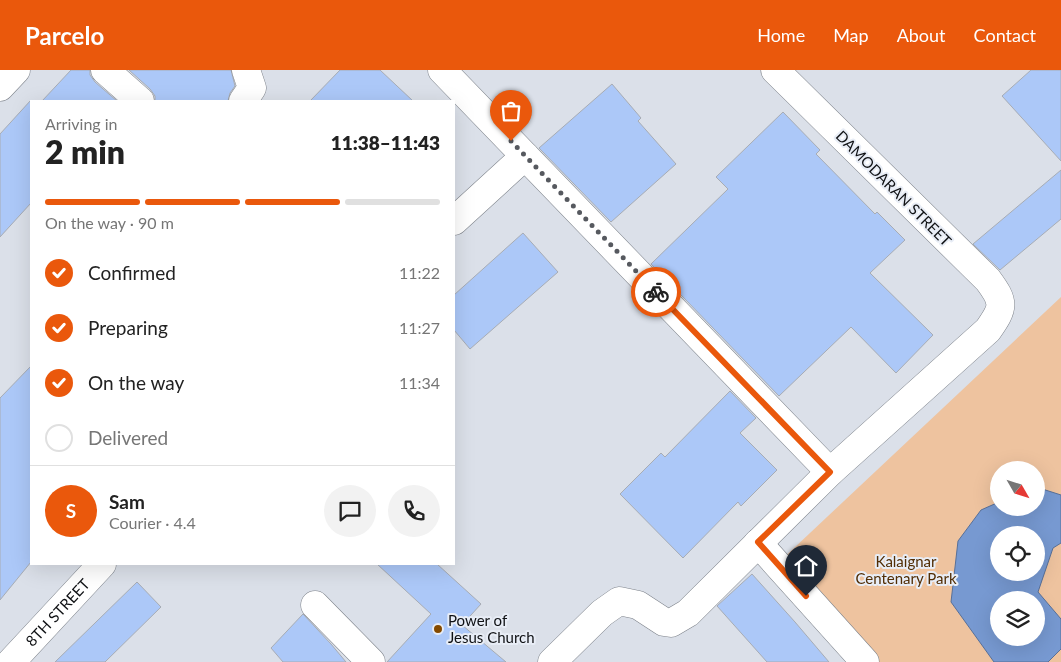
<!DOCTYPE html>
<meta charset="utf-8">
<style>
body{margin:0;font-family:Lato,sans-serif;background:#f2f2f2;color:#222;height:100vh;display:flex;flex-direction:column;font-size:19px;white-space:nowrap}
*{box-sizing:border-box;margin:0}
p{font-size:16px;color:#767676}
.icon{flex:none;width:28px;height:28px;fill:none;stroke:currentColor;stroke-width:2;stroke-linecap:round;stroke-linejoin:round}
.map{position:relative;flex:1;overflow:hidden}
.panel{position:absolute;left:30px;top:30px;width:425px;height:465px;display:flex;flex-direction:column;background:#fff;border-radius:0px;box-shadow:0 5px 20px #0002}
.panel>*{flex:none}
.needle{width:32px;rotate:129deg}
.fabs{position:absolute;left:990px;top:391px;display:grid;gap:10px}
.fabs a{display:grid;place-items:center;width:55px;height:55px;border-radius:50%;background:#fff;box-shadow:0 5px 20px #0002;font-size:25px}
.pin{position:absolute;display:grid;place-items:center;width:42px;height:42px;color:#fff;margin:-51px -21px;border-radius:50% 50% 50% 0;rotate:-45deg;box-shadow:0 0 5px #0007}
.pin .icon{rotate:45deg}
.courier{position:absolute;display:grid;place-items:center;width:50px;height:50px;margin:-25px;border:4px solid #ea580c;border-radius:50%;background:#fff;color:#222;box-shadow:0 1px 6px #0007}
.headline em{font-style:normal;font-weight:800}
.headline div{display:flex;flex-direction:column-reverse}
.headline{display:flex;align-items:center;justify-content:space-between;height:85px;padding:0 15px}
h1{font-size:32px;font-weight:800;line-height:38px}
.bar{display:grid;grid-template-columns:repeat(4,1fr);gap:8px 5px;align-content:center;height:60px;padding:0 15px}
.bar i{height:6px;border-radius:4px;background:#e0e0e0}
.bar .on{background:#ea580c}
.bar p{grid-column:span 4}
.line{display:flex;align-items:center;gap:12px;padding:0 15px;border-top:1px solid #e0e0e0}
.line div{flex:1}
.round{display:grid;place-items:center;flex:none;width:52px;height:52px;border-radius:26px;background:#f2f2f2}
ol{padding:0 15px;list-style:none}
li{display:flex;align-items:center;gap:15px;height:55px}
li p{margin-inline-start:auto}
li .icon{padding:5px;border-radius:50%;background:#ea580c;color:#fff;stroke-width:4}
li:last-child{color:#767676}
li i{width:28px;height:28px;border:2px solid #e0e0e0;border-radius:50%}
header{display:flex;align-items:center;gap:30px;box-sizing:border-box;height:70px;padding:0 25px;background:#ea580c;color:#fff}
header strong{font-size:24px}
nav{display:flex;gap:28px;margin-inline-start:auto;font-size:18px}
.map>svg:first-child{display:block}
.green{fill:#eec39f;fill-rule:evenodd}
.water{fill:#7799d1;stroke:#587098;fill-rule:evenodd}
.building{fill:#acc8f8;stroke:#a7acb4}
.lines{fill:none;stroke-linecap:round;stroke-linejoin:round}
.minor-casing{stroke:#7d828a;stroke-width:29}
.minor{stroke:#fff;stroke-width:28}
.done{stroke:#56595f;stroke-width:5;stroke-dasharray:0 9}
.route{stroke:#ea580c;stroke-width:6}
.poi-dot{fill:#844a00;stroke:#e8edf6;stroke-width:2}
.labels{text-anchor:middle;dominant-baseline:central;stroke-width:4;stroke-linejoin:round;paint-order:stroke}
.street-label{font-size:15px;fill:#0f1114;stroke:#e8edf6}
.park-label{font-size:15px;fill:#512d04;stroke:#e8edf6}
.poi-label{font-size:15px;fill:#0f1114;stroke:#e8edf6;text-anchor:start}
</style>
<header>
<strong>Parcelo</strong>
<nav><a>Home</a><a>Map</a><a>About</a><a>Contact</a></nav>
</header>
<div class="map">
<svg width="1061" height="592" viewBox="0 0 1061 592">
<rect width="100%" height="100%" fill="#dbe0e9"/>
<path class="green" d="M 1061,227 L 1061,592 L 861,592 L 777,494 ZM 999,400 L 1036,400 L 1036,438 L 999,438 ZM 999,465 L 1036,465 L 1036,502 L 999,502 ZM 999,530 L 1036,530 L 1036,568 L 999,568 Z"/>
<path class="water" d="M 1036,417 L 1061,425 L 1061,473 L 1053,478 L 1038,522 L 1061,549 L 1061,579 L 1048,592 L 994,592 L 951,532 L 958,471 L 981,440 L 999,432 L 999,438 L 1036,438 ZM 999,465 L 1036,465 L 1036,502 L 999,502 ZM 999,530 L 1036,530 L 1036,568 L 999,568 Z"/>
<g class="building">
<polygon points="71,0 90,0 90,5 95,12 117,31 42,31"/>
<polygon points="129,0 231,0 235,16 230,23 228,31 155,31 155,26 150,19"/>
<polygon points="340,0 380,0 413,31 310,31"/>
<polygon points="1031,0 1061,0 1061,91 1002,26"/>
<polygon points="612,14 641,48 638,51 676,94 611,152 539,78"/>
<polygon points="31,30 31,133 0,167 0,64"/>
<polygon points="783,42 820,80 816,84 875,144 877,142 905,170 870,203 933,265 896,303 851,257 779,326 651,194 728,119 716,107"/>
<polygon points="1061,100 1061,149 1000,200 973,174"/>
<polygon points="523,163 558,202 470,279 454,260 454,225"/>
<polygon points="31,296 31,492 0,530 0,328"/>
<polygon points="730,321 756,348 740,363 777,400 741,436 738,432 683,488 620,424 661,383 665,387"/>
<polygon points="377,494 437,494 481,534 462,555 506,592 387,592 431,544"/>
<polygon points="752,504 795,552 829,592 767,592 717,536"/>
<polygon points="137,512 161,537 105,592 55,592"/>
<polygon points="303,544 331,574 346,592 283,592 271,578"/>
</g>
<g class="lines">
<defs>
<g id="minor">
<polyline points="105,0 140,31"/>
<polyline points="442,0 830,402"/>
<polyline points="0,17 16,0"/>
<polyline points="243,31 252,18 246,0"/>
<polyline points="454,151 525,86"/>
<polyline points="758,473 865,592"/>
<polyline points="315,535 371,592"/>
<path id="s1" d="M 11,592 L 102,494"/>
<path d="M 552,592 L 602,543 L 619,531 L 638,535 L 664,552 L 671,553 L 688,543 L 830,402 L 988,260 C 1004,237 1005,233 988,210 L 775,0"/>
</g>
</defs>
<use href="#minor" class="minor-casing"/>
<use href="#minor" class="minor"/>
</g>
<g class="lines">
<polyline class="done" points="511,71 656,222"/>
<polyline class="route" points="656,222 830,402 758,472 806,526"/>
</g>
<circle class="poi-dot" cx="438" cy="559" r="5"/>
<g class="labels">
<g class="street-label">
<text transform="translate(894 118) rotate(45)">DAMODARAN STREET</text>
<text stroke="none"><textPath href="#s1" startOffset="68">8TH STREET</textPath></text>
</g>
<g class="park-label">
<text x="906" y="491">Kalaignar<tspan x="906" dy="17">Centenary Park</tspan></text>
</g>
<g class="poi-label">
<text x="448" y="550">Power of<tspan x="448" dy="17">Jesus Church</tspan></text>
</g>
</g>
</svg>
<div class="fabs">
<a><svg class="needle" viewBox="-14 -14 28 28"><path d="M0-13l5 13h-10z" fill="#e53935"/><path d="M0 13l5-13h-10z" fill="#767676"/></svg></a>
<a><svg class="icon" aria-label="locate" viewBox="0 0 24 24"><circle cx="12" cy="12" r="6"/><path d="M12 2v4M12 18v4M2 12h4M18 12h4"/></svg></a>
<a><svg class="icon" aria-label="layers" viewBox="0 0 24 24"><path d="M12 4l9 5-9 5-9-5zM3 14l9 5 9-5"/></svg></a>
</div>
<div class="pin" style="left:511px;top:71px;background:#ea580c"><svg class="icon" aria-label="bag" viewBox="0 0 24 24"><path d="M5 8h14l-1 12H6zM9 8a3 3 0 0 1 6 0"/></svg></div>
<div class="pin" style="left:806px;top:526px;background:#1f2937"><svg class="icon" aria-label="home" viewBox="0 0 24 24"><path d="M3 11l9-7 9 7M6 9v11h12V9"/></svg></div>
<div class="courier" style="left:656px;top:222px"><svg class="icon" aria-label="bike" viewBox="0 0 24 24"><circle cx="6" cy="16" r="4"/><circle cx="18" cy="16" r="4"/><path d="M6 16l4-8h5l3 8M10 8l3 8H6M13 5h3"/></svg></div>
<section class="panel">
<div class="headline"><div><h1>2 min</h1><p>Arriving in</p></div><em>11:38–11:43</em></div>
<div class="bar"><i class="on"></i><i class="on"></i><i class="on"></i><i></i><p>On the way · 90 m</p></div>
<ol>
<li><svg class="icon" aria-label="check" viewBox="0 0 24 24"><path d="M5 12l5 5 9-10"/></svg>Confirmed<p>11:22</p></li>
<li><svg class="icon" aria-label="check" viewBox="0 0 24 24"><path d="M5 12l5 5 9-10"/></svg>Preparing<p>11:27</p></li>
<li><svg class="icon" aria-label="check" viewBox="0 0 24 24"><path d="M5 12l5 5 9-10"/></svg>On the way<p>11:34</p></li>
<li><i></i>Delivered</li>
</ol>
<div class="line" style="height:90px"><b class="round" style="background:#ea580c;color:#fff">S</b><div><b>Sam</b><p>Courier · 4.4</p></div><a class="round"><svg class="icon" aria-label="chat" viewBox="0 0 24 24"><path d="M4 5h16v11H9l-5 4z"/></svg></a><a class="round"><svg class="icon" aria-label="phone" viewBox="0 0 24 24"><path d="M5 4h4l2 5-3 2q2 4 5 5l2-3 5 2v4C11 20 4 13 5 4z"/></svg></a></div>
</section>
</div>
